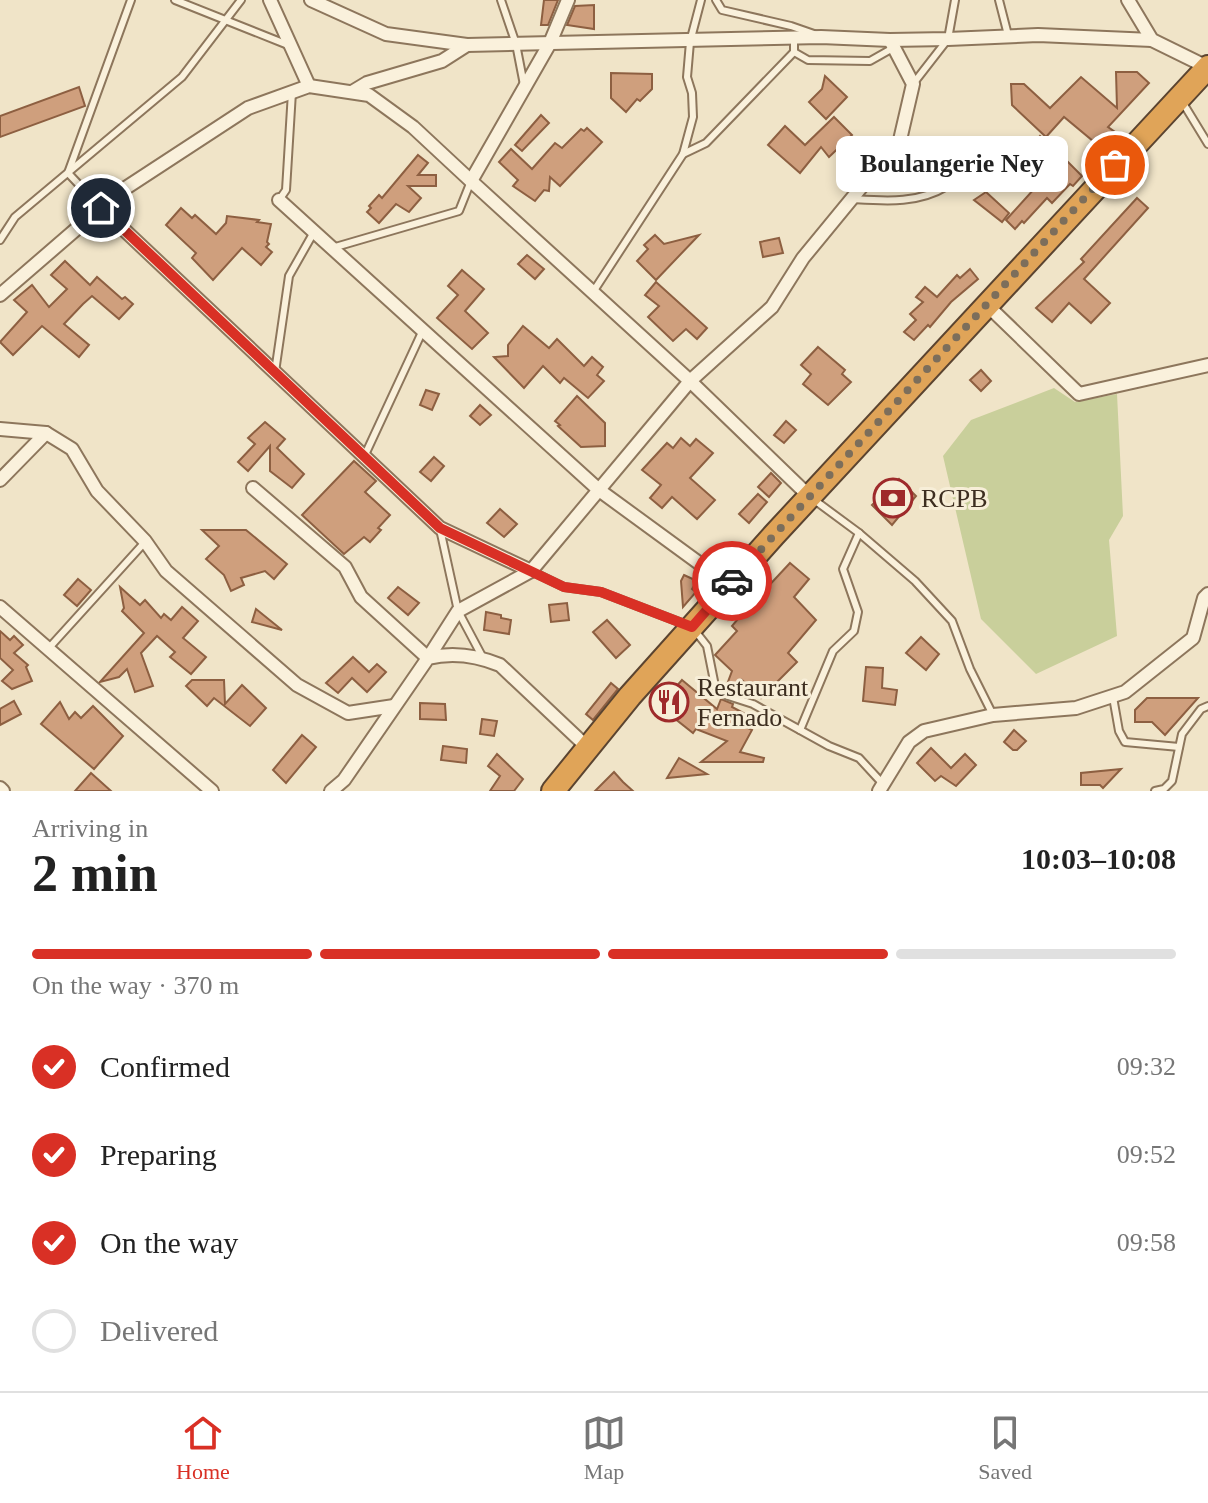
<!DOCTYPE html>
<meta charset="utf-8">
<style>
body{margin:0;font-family:"Times New Roman",serif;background:#f2f2f2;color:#222;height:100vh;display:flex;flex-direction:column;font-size:30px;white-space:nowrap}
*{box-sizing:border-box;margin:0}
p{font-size:26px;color:#767676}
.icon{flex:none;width:44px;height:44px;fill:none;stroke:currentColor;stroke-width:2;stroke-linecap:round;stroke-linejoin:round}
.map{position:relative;height:791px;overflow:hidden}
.drawer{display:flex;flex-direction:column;background:#fff;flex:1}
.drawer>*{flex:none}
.pin{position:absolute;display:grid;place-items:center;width:68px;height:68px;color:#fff;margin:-34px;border:4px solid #fff;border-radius:50%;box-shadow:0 2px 8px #0007}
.courier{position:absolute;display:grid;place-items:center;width:80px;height:80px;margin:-40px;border:6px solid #d93025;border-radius:50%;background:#fff;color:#222;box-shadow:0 2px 10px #0007}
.bubble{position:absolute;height:56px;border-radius:12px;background:#fff;box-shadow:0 4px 12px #0003;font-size:26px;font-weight:600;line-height:56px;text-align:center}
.overview em{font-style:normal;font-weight:600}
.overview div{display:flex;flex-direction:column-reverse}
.overview{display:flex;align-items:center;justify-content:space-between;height:136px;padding:0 32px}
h1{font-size:52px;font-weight:600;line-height:60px}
.bar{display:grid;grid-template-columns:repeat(4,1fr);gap:12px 8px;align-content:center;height:96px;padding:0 32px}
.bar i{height:10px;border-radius:6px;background:#e0e0e0}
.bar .current{background:#d93025}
.bar p{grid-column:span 4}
ol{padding:0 32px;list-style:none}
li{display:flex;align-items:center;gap:24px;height:88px}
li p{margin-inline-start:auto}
li .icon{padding:8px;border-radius:50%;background:#d93025;color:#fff;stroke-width:4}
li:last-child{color:#767676}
li i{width:44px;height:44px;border:4px solid #e0e0e0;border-radius:50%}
.tabs{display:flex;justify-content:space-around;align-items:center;height:112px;border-top:2px solid #e0e0e0;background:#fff;font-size:22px;color:#767676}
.tabs a{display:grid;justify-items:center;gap:4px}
.tabs .current{color:#d93025}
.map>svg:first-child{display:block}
.green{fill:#c9cf9b}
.building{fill:#cf9f7d;stroke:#8d5f41;stroke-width:2}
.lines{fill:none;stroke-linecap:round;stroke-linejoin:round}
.lane-casing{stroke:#8d765c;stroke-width:10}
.street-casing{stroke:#8d765c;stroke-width:16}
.highway-casing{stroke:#5b4430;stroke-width:26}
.lane{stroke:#faf1dc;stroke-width:6}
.street{stroke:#faf1dc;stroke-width:12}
.highway{stroke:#e0a458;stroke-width:22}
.done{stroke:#7c6e5b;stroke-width:8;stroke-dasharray:0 14.4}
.route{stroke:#d93025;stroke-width:10}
.labels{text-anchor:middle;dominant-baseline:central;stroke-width:6;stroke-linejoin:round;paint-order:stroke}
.poi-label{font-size:26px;fill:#3d2e20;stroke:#f7eed8;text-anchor:start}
</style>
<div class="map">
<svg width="1208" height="791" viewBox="0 0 1208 791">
<rect width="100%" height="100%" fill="#f0e4c8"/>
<polygon class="green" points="1054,388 1075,402 1117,394 1123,516 1109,540 1117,636 1036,674 981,619 943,456 971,420"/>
<g class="building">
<polygon points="544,0 558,0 548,25 541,25"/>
<polygon points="594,5 594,29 567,25 575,6"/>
<polygon points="1116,72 1137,72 1149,83 1108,127 1118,134 1105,151 1064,117 1046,137 1012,105 1011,84 1024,84 1050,108 1081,77 1117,108"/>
<polygon points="611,73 652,74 652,89 640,101 637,99 626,112 611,98"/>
<polygon points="825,76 847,97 826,119 809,102 822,89"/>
<polygon points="79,87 85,106 0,137 0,116"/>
<polygon points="541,115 549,123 522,151 515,145"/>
<polygon points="834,117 852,135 829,157 821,147 800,173 768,145 785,126 805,145"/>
<polygon points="587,128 602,142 560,186 550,177 549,191 544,190 535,201 513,186 518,180 499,162 511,149 532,169 555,143 562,148 581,129 584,131"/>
<polygon points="1040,136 1061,155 1025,177 1008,160 1020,147 1027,152"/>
<polygon points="982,142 996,155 986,165 971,153"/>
<polygon points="418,155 428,163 418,175 436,175 436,186 408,186 421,198 409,212 396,204 379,223 367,212 371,208 369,206 379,195 382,198"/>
<polygon points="1063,157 1082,176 1073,186 1070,184 1052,203 1047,198 1024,223 1022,221 1015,229 1006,220"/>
<polygon points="986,192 1009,213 1002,222 974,200"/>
<polygon points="1137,198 1148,208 1084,279 1110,303 1091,323 1069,303 1052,322 1036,308 1084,262 1081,259"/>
<polygon points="181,208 192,218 195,215 216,234 226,223 227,216 259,220 257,222 271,224 267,242 269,244 266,247 272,252 261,265 242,248 213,280 192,258 196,253 166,225"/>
<polygon points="655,235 664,244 699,235 656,280 637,261 648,249 644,245"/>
<polygon points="779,238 783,253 763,257 760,242"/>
<polygon points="527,255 544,269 535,279 518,264"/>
<polygon points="65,261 90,285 97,277 122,299 125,297 133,304 119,319 92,296 83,304 64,324 89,345 79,357 42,326 13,355 0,342 27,312 14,300 32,285 49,307 67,289 51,275"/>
<polygon points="970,269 978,279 951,302 930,327 928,325 914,340 904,332 916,320 910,314 923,302 916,297 925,287 937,297 957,275 960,278"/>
<polygon points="462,270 484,289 465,311 488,333 472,349 437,318 458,295 448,286"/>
<polygon points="656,282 707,328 697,339 686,329 673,341 648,317 659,306 645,295"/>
<polygon points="523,326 549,348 557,339 584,366 592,357 603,367 597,375 604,381 588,398 564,378 560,383 543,366 524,388 494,357 508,356 508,345"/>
<polygon points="818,347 845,370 842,374 851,382 828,405 803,384 811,374 801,365"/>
<polygon points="981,370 991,381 981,391 970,380"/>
<polygon points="426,390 439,394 432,410 420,405"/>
<polygon points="577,396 605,423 605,446 581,447 558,426 560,425 555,421"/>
<polygon points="480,405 491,415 480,425 470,416"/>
<polygon points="786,421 796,430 784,443 774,435"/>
<polygon points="265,422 285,439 277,448 304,474 292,488 270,471 270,446 248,471 238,462 255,444 248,438"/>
<polygon points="681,438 690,446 696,439 713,453 690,478 715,500 697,519 672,497 662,508 650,498 661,485 642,470 667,443 673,448"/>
<polygon points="434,457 444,466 431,481 420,472"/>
<polygon points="354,461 376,481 365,492 390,515 378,528 381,530 370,542 364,537 344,554 302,515"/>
<polygon points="771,473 781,483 769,497 758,487"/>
<polygon points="899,479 916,496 892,525 872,505"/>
<polygon points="758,494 767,502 749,523 739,514"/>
<polygon points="500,509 517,524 504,537 487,523"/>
<polygon points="202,530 246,530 287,564 274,579 265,571 241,578 244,585 231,591 224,575 206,559 219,546"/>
<polygon points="790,563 809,579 794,597 816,620 788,653 797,662 761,698 742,680 737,693 728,690 726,687 732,671 715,655 737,631 732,626 738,619 734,616 744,605 748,608"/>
<polygon points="684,575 697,581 692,589 696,592 683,607 681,581"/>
<polygon points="78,579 91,590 77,606 64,595"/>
<polygon points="120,587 140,605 145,600 161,618 164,614 171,620 182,607 198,621 183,638 206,657 191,674 170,657 175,652 157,636 141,653 153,686 135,692 127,669 119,677 100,682 144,633 122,611 124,608"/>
<polygon points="398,587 419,603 408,615 388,598"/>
<polygon points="567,603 569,620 551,622 549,605"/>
<polygon points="256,609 282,630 252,622"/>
<polygon points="486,612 501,615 501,618 511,620 509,634 484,630"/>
<polygon points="607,620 630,645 616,658 593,632"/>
<polygon points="0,631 10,640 14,636 23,645 14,653 28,665 26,667 32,681 12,689 2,681 13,670 0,658"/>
<polygon points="921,637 939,654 926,670 906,653"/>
<polygon points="353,657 369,672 377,664 386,672 367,692 352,678 338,693 326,683"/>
<polygon points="866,667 883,668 882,688 897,690 895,705 863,701"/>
<polygon points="192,680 224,680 225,704 242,685 266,708 250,726 214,698 207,706 186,686"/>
<polygon points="682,680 717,709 721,699 733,704 732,707 751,717 746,727 752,730 740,752 764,758 763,762 701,762 727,741 696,729 693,733 659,706"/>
<polygon points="611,683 618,689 593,720 586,714"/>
<polygon points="1147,698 1198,698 1165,735 1152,722 1135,722 1135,710"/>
<polygon points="14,701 21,714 0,725 0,709"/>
<polygon points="60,702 69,719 75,712 81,718 93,706 123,736 94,769 41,724"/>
<polygon points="420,703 445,704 446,720 420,719"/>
<polygon points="482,719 497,721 494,736 480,734"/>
<polygon points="1014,730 1026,741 1017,750 1013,750 1004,742"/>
<polygon points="302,735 316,747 286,783 273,770"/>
<polygon points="443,746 467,749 466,763 441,760"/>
<polygon points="931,748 951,768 965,754 976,765 956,786 941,776 935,781 917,763"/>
<polygon points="497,754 523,779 514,791 490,791 500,776 488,766"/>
<polygon points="679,758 707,774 667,778"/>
<polygon points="1121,769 1103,788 1100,785 1081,785 1081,773"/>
<polygon points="614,772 623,782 633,791 595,791"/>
<polygon points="91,773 111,791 75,791"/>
</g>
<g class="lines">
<defs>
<g id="lane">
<polyline points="175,0 288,45"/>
<polyline points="501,0 516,44 524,85"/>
<polyline points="716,0 722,10 791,26 814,34"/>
<polyline points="999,0 1008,35"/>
<polyline points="794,52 808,60 870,61 893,48"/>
<polyline points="913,84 948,39 955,0"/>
<polyline points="1183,103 1208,144"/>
<polyline points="683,154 706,143 794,52 794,38"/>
<path d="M 852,199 C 885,201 918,204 947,186"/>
<polyline points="279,200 286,190 292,92"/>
<polyline points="101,208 68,173 131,0"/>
<polyline points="0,240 15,217 182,77 241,0"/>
<polyline points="332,248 459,211 471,181"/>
<polyline points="593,292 683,154 693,117 692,93 687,77 690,42 701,0"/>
<polyline points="275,372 289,276 314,232"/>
<polyline points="364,457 423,330"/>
<polyline points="813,499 859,533 915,581 952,621 970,669 993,715"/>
<polyline points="440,529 458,611 483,658"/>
<polyline points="531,571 564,587 601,592 687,625"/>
<polyline points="696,632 707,646 715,686 725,695 753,704 829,746 859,758 883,784"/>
<polyline points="48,649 145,542"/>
<polyline points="1113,697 1119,731 1125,742 1179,747"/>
<polyline points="800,730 833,651 854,631 858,612 843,569 859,533"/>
<polyline points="1155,791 1164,789 1172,781 1182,734 1201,709 1208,706"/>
</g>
<g id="street">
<polyline points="270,0 309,86"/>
<polyline points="311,0 386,34 467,45 821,37 890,40 948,39 1038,35 1152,40"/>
<polyline points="1128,0 1152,40 1207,67"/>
<polyline points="352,92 367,83 442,61 467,45"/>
<polyline points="471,181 550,43 568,0"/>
<polyline points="279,200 599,490 729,585"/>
<polyline points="101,208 440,528 531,571"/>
<polyline points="0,295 118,193 248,108 309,86 369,95 413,127 471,181 690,381 809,496"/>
<polyline points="987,305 1079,394 1208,365"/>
<polyline points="0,429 46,433 72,449 97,491 145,541 166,571 297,685 348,713 394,706"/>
<polyline points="0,480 46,433"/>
<polyline points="253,488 345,567 361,597 428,658 458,611 531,571 690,381 772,307 803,258 900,140 913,84 890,40"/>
<polyline points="0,607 212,791"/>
<polyline points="0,788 3,791"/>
<path d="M 331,791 L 344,780 L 428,658 C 452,652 478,656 500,665 L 587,747"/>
<polyline points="879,791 909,742 924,731 993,715 1076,708 1125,692 1193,638 1204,598 1208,594"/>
</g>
<polyline id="highway" points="553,791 630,696 774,535 1208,67"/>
</defs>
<use href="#lane" class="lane-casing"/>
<use href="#street" class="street-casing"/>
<use href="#highway" class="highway-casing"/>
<use href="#lane" class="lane"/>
<use href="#street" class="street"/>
<use href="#highway" class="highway"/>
</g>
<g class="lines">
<polyline class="done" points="732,581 1115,165"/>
<polyline class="route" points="101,208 440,528 564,587 601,592 692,627 732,581"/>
</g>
<defs>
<symbol id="bank-ring" viewBox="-11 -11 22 22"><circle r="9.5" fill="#f7eed8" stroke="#9e2a2b" stroke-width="1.5"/><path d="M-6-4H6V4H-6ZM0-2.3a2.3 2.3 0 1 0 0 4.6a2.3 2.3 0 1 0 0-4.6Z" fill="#9e2a2b"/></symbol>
<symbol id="restaurant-ring" viewBox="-11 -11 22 22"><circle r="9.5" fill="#f7eed8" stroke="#9e2a2b" stroke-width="1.5"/><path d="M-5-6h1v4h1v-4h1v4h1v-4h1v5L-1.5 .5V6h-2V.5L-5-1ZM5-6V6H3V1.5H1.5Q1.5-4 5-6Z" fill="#9e2a2b"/></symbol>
</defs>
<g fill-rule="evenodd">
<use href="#bank-ring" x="871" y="476" width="44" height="44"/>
<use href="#restaurant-ring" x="647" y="680" width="44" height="44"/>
</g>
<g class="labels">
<g class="poi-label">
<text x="921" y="498">RCPB</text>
<text x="697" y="687">Restaurant<tspan x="697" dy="30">Fernado</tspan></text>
</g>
</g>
</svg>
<div class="pin" style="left:1115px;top:165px;background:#ea580c"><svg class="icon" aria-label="bag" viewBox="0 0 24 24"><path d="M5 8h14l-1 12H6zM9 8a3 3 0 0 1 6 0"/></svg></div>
<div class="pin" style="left:101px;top:208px;background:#1f2937"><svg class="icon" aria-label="home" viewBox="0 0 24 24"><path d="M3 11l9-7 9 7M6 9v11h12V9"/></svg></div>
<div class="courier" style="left:732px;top:581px"><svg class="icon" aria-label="car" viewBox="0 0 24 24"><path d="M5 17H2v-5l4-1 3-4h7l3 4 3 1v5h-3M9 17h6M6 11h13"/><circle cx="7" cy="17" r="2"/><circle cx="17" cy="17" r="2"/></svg></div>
<div class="bubble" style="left:836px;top:136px;width:232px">Boulangerie Ney</div>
</div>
<section class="drawer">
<div class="overview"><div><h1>2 min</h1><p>Arriving in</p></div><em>10:03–10:08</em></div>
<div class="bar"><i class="current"></i><i class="current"></i><i class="current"></i><i></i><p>On the way · 370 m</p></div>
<ol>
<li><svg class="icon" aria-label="check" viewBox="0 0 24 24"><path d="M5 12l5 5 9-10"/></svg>Confirmed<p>09:32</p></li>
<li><svg class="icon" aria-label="check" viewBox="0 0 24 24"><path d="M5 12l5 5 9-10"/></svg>Preparing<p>09:52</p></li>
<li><svg class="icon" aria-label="check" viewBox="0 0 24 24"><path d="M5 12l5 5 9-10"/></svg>On the way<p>09:58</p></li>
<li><i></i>Delivered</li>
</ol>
</section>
<nav class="tabs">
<a class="current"><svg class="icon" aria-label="home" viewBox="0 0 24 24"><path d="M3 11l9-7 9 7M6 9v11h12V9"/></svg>Home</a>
<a><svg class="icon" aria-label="map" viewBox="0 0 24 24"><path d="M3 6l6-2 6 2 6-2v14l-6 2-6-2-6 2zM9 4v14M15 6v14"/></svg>Map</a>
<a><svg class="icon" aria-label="saved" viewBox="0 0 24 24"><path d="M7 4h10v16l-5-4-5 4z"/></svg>Saved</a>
</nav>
